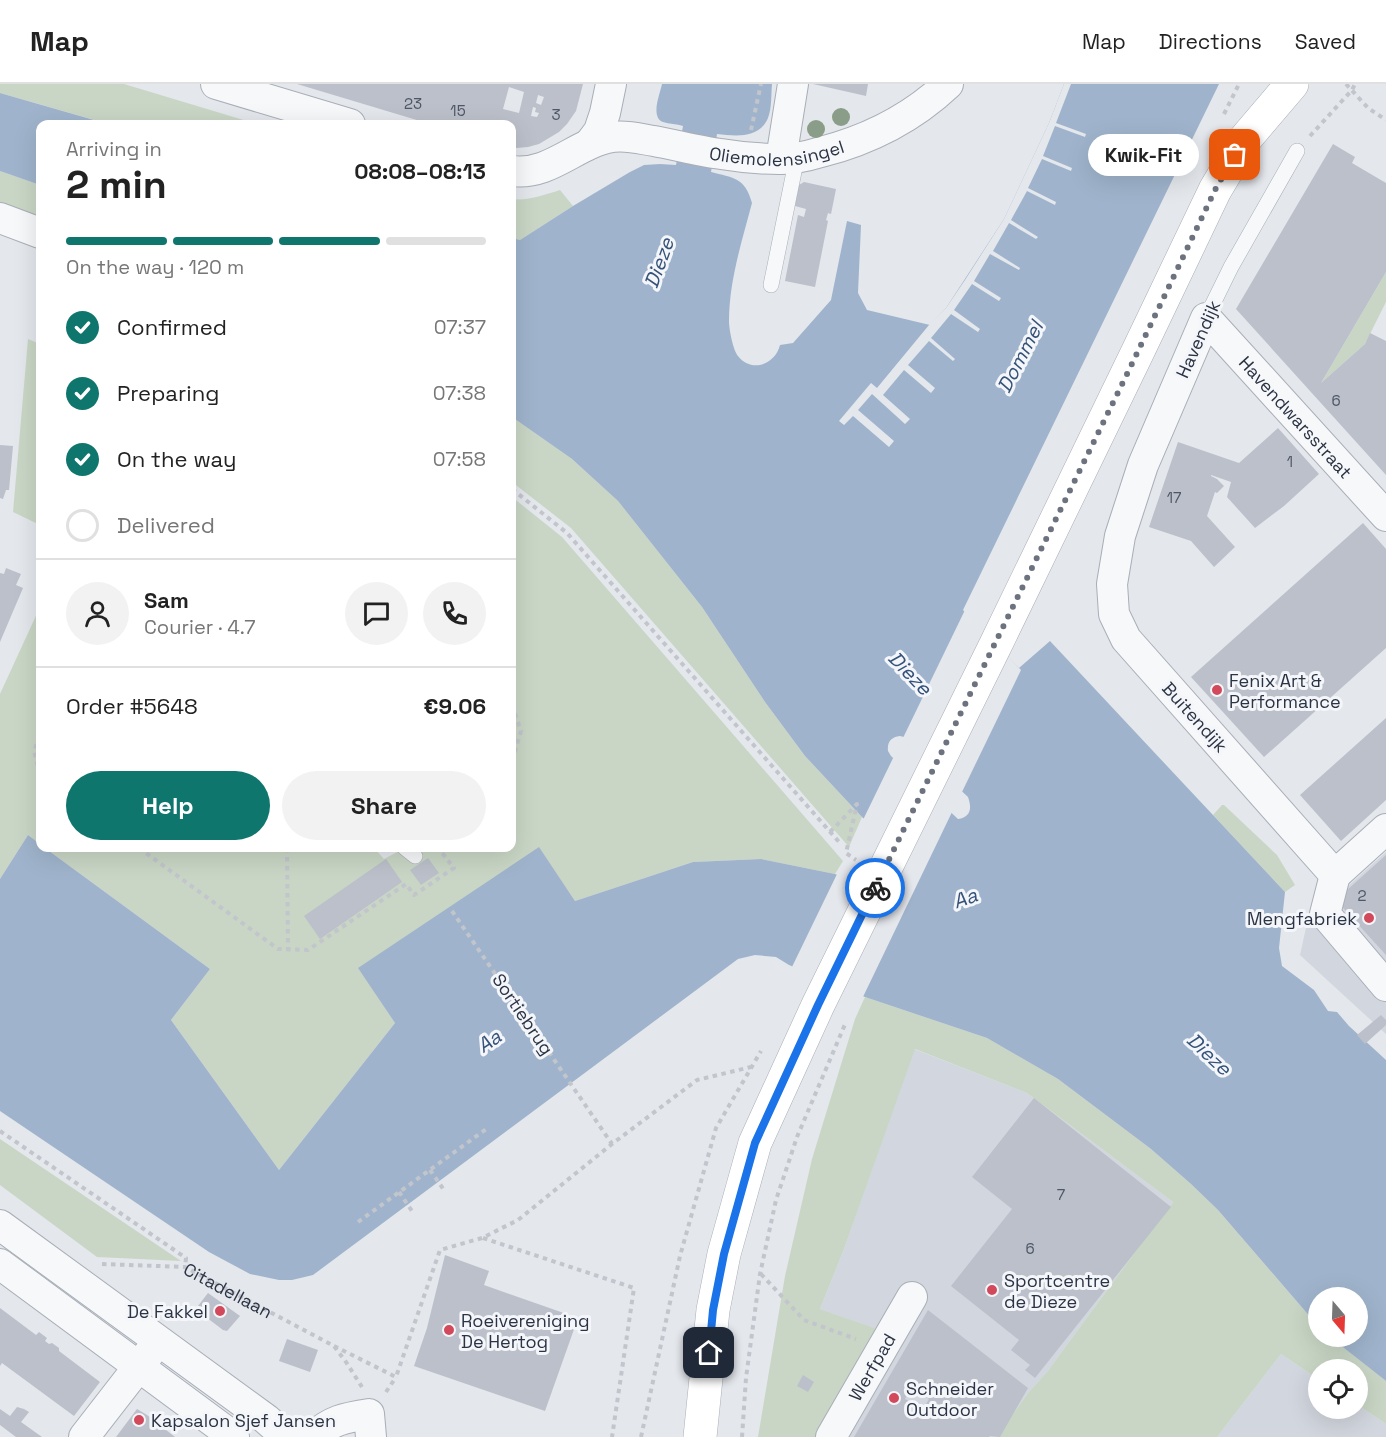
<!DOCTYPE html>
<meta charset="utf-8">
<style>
body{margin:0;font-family:"Space Grotesk",sans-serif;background:#f2f2f2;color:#222;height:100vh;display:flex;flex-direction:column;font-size:22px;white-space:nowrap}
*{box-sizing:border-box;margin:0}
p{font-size:20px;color:#767676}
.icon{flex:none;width:33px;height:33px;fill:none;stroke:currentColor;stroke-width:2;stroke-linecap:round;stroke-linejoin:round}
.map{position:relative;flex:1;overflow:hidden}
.panel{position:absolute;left:36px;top:36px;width:480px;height:732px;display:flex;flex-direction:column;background:#fff;border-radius:12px;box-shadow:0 6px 24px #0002}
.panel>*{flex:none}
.needle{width:39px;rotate:161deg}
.buttons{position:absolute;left:1308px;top:1203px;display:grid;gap:12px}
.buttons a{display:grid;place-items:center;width:60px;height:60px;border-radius:50%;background:#fff;box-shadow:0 6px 24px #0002;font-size:30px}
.pin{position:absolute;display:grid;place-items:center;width:51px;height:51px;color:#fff;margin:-26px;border-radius:12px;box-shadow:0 3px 9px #0006}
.courier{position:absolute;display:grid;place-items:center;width:60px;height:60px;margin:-30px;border:4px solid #1a73e8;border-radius:50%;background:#fff;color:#222;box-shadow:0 2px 8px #0007}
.bubble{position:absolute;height:42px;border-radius:21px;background:#fff;box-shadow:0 6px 24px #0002;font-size:20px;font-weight:700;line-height:42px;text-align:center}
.summary em{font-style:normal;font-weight:700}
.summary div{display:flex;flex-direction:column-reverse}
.summary{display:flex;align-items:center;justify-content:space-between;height:102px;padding:0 30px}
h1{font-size:39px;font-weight:700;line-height:45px}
.bar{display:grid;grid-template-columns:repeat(4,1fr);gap:9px 6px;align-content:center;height:72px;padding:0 30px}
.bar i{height:8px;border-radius:4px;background:#e0e0e0}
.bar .on{background:#0f766e}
.bar p{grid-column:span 4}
.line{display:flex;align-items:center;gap:15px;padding:0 30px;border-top:2px solid #e0e0e0}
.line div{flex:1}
.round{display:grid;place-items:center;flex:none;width:63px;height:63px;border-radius:32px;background:#f2f2f2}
ol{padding:0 30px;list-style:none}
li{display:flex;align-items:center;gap:18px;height:66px}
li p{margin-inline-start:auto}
li .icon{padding:6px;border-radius:50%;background:#0f766e;color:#fff;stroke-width:4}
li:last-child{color:#767676}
li i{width:33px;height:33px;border:3px solid #e0e0e0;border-radius:50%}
.cta{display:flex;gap:12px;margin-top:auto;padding:12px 30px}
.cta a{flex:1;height:69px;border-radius:36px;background:#0f766e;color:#fff;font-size:24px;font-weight:700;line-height:69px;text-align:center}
.cta a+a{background:#f2f2f2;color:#222}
header{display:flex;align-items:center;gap:36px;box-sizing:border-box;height:84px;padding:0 30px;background:#fff;border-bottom:2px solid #e0e0e0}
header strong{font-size:28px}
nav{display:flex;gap:33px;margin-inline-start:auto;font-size:21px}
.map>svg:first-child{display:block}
.built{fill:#d2d6de}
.green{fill:#c9d6c5}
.water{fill:#9fb4cc;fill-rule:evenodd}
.pier{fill:#e4e7ec}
.building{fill:#bbc0ca;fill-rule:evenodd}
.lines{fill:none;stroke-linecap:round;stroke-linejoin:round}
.lane-casing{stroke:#a9aeb7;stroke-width:16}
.street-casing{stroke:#a9aeb7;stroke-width:32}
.secondary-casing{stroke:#a9aeb7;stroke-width:34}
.path{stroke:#c2c5cb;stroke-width:4;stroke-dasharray:4.5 4.5;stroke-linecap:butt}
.lane{stroke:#f7f8fa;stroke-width:15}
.street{stroke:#f7f8fa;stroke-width:30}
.secondary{stroke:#fff;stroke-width:33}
.tree{fill:#899d89}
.done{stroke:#6c737f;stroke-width:6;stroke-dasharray:0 10.8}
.route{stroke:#1a73e8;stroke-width:8}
.poi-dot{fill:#d1495b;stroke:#f4f6f9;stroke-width:2}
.labels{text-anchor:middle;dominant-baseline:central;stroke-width:6;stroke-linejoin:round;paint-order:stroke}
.number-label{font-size:15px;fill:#4f5766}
.street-label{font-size:18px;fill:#2b3445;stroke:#f4f6f9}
.poi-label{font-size:18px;fill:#2b3445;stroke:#f4f6f9;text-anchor:start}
.water-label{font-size:20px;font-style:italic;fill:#34527a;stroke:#f4f6f9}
</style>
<header>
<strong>Map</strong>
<nav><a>Map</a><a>Directions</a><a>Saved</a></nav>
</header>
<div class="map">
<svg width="1386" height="1353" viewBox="0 0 1386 1353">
<rect width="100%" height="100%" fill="#e4e7ec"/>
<g class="built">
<polygon points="1386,768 1386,950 1300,871 1307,839"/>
<polygon points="914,965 1027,1009 1173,1118 1171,1123 1169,1122 1047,1288 1028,1309 996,1353 819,1353 876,1245 820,1225 844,1165"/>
<polygon points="1281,1270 1318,1295 1318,1324 1358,1324 1358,1321 1386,1340 1386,1353 1217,1353"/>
</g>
<g class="green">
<polygon points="0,0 124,0 257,40 109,40 0,9"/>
<polygon points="0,87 40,101 40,141 0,127"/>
<path d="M 560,106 L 573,122 L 520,156 L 512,154 L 512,115 C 528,117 544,111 560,106 Z"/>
<polygon points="1386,188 1386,218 1365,260 1321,299"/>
<polygon points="28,255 40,260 40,441 13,428"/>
<polygon points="512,333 572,375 618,417 702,523 765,618 805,672 862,733 849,763 571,444 512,398"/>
<polygon points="512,413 562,453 843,777 835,790 761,775 693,778 575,817 539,764 359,884 395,939 279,1086 171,936 210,885 45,764 374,764 384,775 405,764 512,764"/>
<polygon points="40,523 40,760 28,751 0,795 0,610"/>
<polygon points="1222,721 1224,721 1277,771 1295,801 1285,808 1213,731"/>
<polygon points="865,913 987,954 1058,995 1151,1065 1191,1100 1218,1126 1318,1242 1318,1252 1330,1253 1386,1297 1386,1340 1358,1321 1358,1286 1318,1286 1318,1295 1281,1270 1217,1353 996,1353 1028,1309 1047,1288 1169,1122 1171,1122 1173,1118 1027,1009 915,965 844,1165 820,1225 877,1245 819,1353 758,1353 785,1192 812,1075 855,935"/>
<polygon points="0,1055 181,1177 97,1173 0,1101"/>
</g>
<g class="water">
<path d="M 662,0 L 772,0 C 771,10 772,24 768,34 C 759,55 736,52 717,50 L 711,88 C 733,94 745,93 752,119 C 742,157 729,197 729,237 C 729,245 733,266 738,272 C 751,289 775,281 780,261 L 793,259 L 831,216 L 847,137 L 861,141 L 858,209 L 867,226 L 930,241 L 946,224 L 1004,135 L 1049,39 L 1064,0 L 1219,0 L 963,526 L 1019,584 L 1050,557 L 1285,808 L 1279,864 L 1282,882 L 1314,906 L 1328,927 L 1337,928 L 1349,942 L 1386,976 L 1386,1297 L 1330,1253 L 1358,1252 L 1358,1214 L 1318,1214 L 1318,1242 L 1218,1126 L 1191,1100 L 1151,1065 L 1058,995 L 987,954 L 865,913 L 789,881 L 776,873 L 755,871 L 738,875 L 313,1191 L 292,1196 L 279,1196 L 250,1190 L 209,1168 L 0,1027 L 0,795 L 28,751 L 40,760 L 40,764 L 45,764 L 210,885 L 171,936 L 279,1086 L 395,939 L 358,884 L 539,763 L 575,817 L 693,778 L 761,775 L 835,790 L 904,818 L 918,786 L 862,733 L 805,672 L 765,618 L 702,523 L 618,417 L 572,375 L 512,333 L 512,154 L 520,156 L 573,122 L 630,88 L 644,81 L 660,80 L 676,81 L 683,42 C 677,40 669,40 663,38 C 650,33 660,10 662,0 ZM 900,652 L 904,653 L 968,713 C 972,724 971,733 958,735 L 891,672 L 888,667 C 887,658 891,653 900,652 Z"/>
<polygon points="0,9 108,40 40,40 40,101 0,87"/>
</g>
<g class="pier">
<polygon points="1064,0 1071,0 1056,39 1086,50 1085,53 1055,42 1043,72 1072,84 1071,87 1042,75 1028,104 1056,118 1055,121 1027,107 1011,136 1038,153 1036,155 1009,139 993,167 1020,184 1019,186 990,170 974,197 1001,214 999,217 972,200 954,226 980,245 978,248 951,230 931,254 955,275 953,277 929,257 908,281 935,304 931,309 904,286 883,311 910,335 905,340 872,310 858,326 894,357 889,363 853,332 844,341 839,337 871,299 877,304 929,241 946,224 965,196 1004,135 1049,39"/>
<polygon points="965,526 1021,586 961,710 902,656"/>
<polygon points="895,670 953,726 862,915 791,885 838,788 902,814 915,787 862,738"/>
</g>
<g class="building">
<path d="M 297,0 L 583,0 L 576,27 L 567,40 L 559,48 L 539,60 L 528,63 L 516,64 L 512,64 L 512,40 L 430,40 ZM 509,3 L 524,8 L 519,29 L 503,25 ZM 538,11 L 544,13 L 541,21 L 536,19 ZM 533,23 L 536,24 L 535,28 L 539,29 L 537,33 L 531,32 Z"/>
<polygon points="813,0 868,0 866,12"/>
<polygon points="1333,60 1355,73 1352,79 1386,99 1386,188 1321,299 1365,260 1370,249 1386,257 1386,391 1236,225"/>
<polygon points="804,98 836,105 831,130 828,129 826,136 828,137 815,203 785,197 798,131 804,133 806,125 795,122 799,101"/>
<polygon points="1278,344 1319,390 1284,422 1255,444 1227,413 1231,398 1211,391 1211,392 1217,395 1224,402 1217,409 1215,408 1207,432 1235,463 1214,483 1191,457 1149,443 1178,358 1239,379"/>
<polygon points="0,361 13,362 9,406 6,406 3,415 0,414"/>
<polygon points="1363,439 1386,465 1386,564 1264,673 1191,593"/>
<polygon points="6,484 21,490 16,501 23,504 0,558 0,489 4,490"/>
<polygon points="1386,634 1386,716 1341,757 1300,711"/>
<polygon points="1386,771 1386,871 1336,816"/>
<polygon points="428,774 439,789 421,801 410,786"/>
<polygon points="386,775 402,798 320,855 304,832"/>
<polygon points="1381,931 1386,936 1386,941 1365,960 1357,951"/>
<polygon points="1034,1014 1171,1123 1035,1294 1025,1286 1030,1281 1011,1266 1019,1256 951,1202 1012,1125 972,1093"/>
<polygon points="445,1171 489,1187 484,1201 578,1234 545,1327 414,1282 427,1244"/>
<polygon points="208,1209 240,1232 227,1247 223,1246 198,1227 198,1222"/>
<polygon points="0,1224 36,1251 39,1248 47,1254 45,1257 49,1260 52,1259 59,1264 59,1267 100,1298 74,1332 2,1279 0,1282"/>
<path d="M 928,1226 L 1028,1304 L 1000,1353 L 990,1352 L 989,1353 L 854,1353 ZM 911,1304 L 929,1315 L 923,1325 L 905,1315 Z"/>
<polygon points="287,1255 318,1266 310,1288 279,1277"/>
<polygon points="803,1291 814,1298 808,1308 797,1302"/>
<polygon points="17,1323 24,1325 29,1328 21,1338 42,1353 16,1353 0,1341 0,1325 10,1332"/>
<polygon points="137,1325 147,1331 175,1353 116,1353"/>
</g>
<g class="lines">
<defs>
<g id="lane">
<polyline points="771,201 797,73"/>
<polyline points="1206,234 1231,183 1297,67"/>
<polyline points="405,764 415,772"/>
</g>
<g id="street">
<polyline points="216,0 350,40"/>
<polyline points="590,59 599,47 605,29 611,0"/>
<polyline points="781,75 793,0"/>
<path id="s2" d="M 512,87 C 551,92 577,58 613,53 C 627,51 641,55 654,57 C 676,61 699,67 721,70 C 739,73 763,75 780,75 C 794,75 808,72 821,68 C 868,56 912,34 948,0"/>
<polyline points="0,134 40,149"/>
<path id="s3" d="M 1335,791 L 1126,555 L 1114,530 L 1112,500 L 1120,452 L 1143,381 L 1206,234 L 1386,432"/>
<polyline points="1335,791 1325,830 1386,902"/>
<polyline points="1335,791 1386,745"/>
<polyline points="0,1141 266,1335 286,1353"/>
<polyline points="0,1180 234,1353"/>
<polyline points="84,1353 150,1268"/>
<path d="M 312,1353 C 333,1336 343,1334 369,1330 L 371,1353"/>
<path id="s4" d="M 831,1353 L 912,1213"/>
</g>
<polyline id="secondary" points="700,1353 713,1226 724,1170 755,1059 818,921 996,560 1140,263 1215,106 1246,54 1292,0"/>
</defs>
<use href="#lane" class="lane-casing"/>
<use href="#street" class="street-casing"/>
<use href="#secondary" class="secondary-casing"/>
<g class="path">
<polyline points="1346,0 1368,24 1386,36"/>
<polyline points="1224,30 1239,0"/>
<polyline points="751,46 761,0"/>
<polyline points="1310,52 1352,6 1355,0"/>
<polyline points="512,405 567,449 839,758"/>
<polyline points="512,621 521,647 512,678"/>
<polyline points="40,652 34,667 40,691"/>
<polyline points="830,748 857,720 846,769 856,776"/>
<polyline points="139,764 278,865 308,866 406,800 414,811 454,784 439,765 441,764"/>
<polyline points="287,764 288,866"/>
<polyline points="452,827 612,1060"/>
<polyline points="0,1047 186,1174 185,1183"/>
<polyline points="430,1086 444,1106"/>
<polyline points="399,1108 412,1127"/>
<polyline points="358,1138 489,1043"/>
<polyline points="483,1154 634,1204 612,1353"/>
<path id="s1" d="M 102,1180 L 185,1183 L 334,1262 L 346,1278 L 362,1303"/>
<polyline points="761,1190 804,1236 856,1255"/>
<polyline points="334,1262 396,1293 440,1166 482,1154 518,1136 612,1060 697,996 751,983"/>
<polyline points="386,1308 396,1293"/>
<polyline points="641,1353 680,1172 716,1044 761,967"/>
<polyline points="742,1353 746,1294 760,1190 776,1116 797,1053 846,938"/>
</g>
<use href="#lane" class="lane"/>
<use href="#street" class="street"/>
<use href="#secondary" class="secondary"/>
</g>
<g class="tree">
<circle cx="841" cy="33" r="9"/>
<circle cx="816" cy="45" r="9"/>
</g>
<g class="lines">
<polyline class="done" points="875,804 1130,284 1215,106 1235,71"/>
<polyline class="route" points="709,1269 713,1226 724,1170 755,1059 818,921 875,804"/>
</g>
<g class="poi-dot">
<circle cx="1217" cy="606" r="6"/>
<circle cx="1369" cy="834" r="6"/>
<circle cx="992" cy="1206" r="6"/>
<circle cx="220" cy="1227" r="6"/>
<circle cx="449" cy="1246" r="6"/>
<circle cx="894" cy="1314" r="6"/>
<circle cx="139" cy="1336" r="6"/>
</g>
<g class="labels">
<g class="number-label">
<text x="413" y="19">23</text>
<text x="458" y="26">15</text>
<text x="556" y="30">3</text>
<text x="1336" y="316">6</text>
<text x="1290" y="377">1</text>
<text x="1174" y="413">17</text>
<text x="1362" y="811">2</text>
<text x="1061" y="1110">7</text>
<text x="1030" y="1164">6</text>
</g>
<g class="street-label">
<text stroke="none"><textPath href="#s2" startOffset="274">Oliemolensingel</textPath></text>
<text transform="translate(1198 255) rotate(-66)">Havendijk</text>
<text stroke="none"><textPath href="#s3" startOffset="790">Havendwarsstraat</textPath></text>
<text transform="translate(1195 633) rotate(48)">Buitendijk</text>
<text transform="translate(523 930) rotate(56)">Sortiebrug</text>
<text stroke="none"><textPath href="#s1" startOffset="132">Citadellaan</textPath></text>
<text stroke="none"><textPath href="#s4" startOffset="81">Werfpad</textPath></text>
</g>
<g class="poi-label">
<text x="1229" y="596">Fenix Art &amp;<tspan x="1229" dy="21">Performance</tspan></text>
<text x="1357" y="834" text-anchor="end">Mengfabriek</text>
<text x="1004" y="1196">Sportcentre<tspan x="1004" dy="21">de Dieze</tspan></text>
<text x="208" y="1227" text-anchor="end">De Fakkel</text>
<text x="461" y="1236">Roeivereniging<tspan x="461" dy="21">De Hertog</tspan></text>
<text x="906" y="1304">Schneider<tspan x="906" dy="21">Outdoor</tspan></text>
<text x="151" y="1336">Kapsalon Sjef Jansen</text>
</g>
<g class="water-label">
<text transform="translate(659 179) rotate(-70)">Dieze</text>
<text transform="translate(1020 273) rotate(-63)">Dommel</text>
<text transform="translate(910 589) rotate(46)">Dieze</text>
<text transform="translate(965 814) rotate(-20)">Aa</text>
<text transform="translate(489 957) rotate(-34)">Aa</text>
<text transform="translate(1209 970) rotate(43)">Dieze</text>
</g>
</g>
</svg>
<div class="buttons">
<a><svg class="needle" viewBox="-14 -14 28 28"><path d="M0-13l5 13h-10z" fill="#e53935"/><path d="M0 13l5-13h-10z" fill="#767676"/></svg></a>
<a><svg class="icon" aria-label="locate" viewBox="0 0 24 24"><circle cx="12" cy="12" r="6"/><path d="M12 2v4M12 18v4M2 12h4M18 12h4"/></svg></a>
</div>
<div class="pin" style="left:1235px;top:71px;background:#ea580c"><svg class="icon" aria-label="bag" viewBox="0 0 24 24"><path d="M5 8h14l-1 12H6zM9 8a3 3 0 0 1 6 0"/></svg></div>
<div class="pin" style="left:709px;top:1269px;background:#1f2937"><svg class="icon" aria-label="home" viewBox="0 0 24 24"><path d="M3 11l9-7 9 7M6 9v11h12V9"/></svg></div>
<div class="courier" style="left:875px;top:804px"><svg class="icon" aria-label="bike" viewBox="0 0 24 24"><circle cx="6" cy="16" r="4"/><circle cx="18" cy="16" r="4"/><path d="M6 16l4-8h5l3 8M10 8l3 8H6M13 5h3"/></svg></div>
<div class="bubble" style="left:1088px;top:50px;width:111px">Kwik-Fit</div>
<section class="panel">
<div class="summary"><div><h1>2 min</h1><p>Arriving in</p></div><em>08:08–08:13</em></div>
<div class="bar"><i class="on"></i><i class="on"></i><i class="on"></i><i></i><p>On the way · 120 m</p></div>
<ol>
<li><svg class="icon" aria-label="check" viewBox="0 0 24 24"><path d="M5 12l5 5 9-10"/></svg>Confirmed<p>07:37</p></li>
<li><svg class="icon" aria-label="check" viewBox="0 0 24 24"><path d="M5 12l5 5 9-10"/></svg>Preparing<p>07:38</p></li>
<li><svg class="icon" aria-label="check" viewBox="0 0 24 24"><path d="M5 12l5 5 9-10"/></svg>On the way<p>07:58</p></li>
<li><i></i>Delivered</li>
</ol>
<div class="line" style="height:108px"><a class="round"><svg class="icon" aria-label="person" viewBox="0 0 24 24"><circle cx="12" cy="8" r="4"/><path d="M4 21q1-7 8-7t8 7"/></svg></a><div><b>Sam</b><p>Courier · 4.7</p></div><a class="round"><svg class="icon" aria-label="chat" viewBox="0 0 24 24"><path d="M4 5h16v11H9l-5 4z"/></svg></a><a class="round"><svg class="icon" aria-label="phone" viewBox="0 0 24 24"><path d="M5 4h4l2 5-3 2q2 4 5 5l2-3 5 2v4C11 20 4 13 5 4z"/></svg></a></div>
<div class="line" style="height:78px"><div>Order #5648</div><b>€9.06</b></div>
<div class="cta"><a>Help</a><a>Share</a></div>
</section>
</div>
